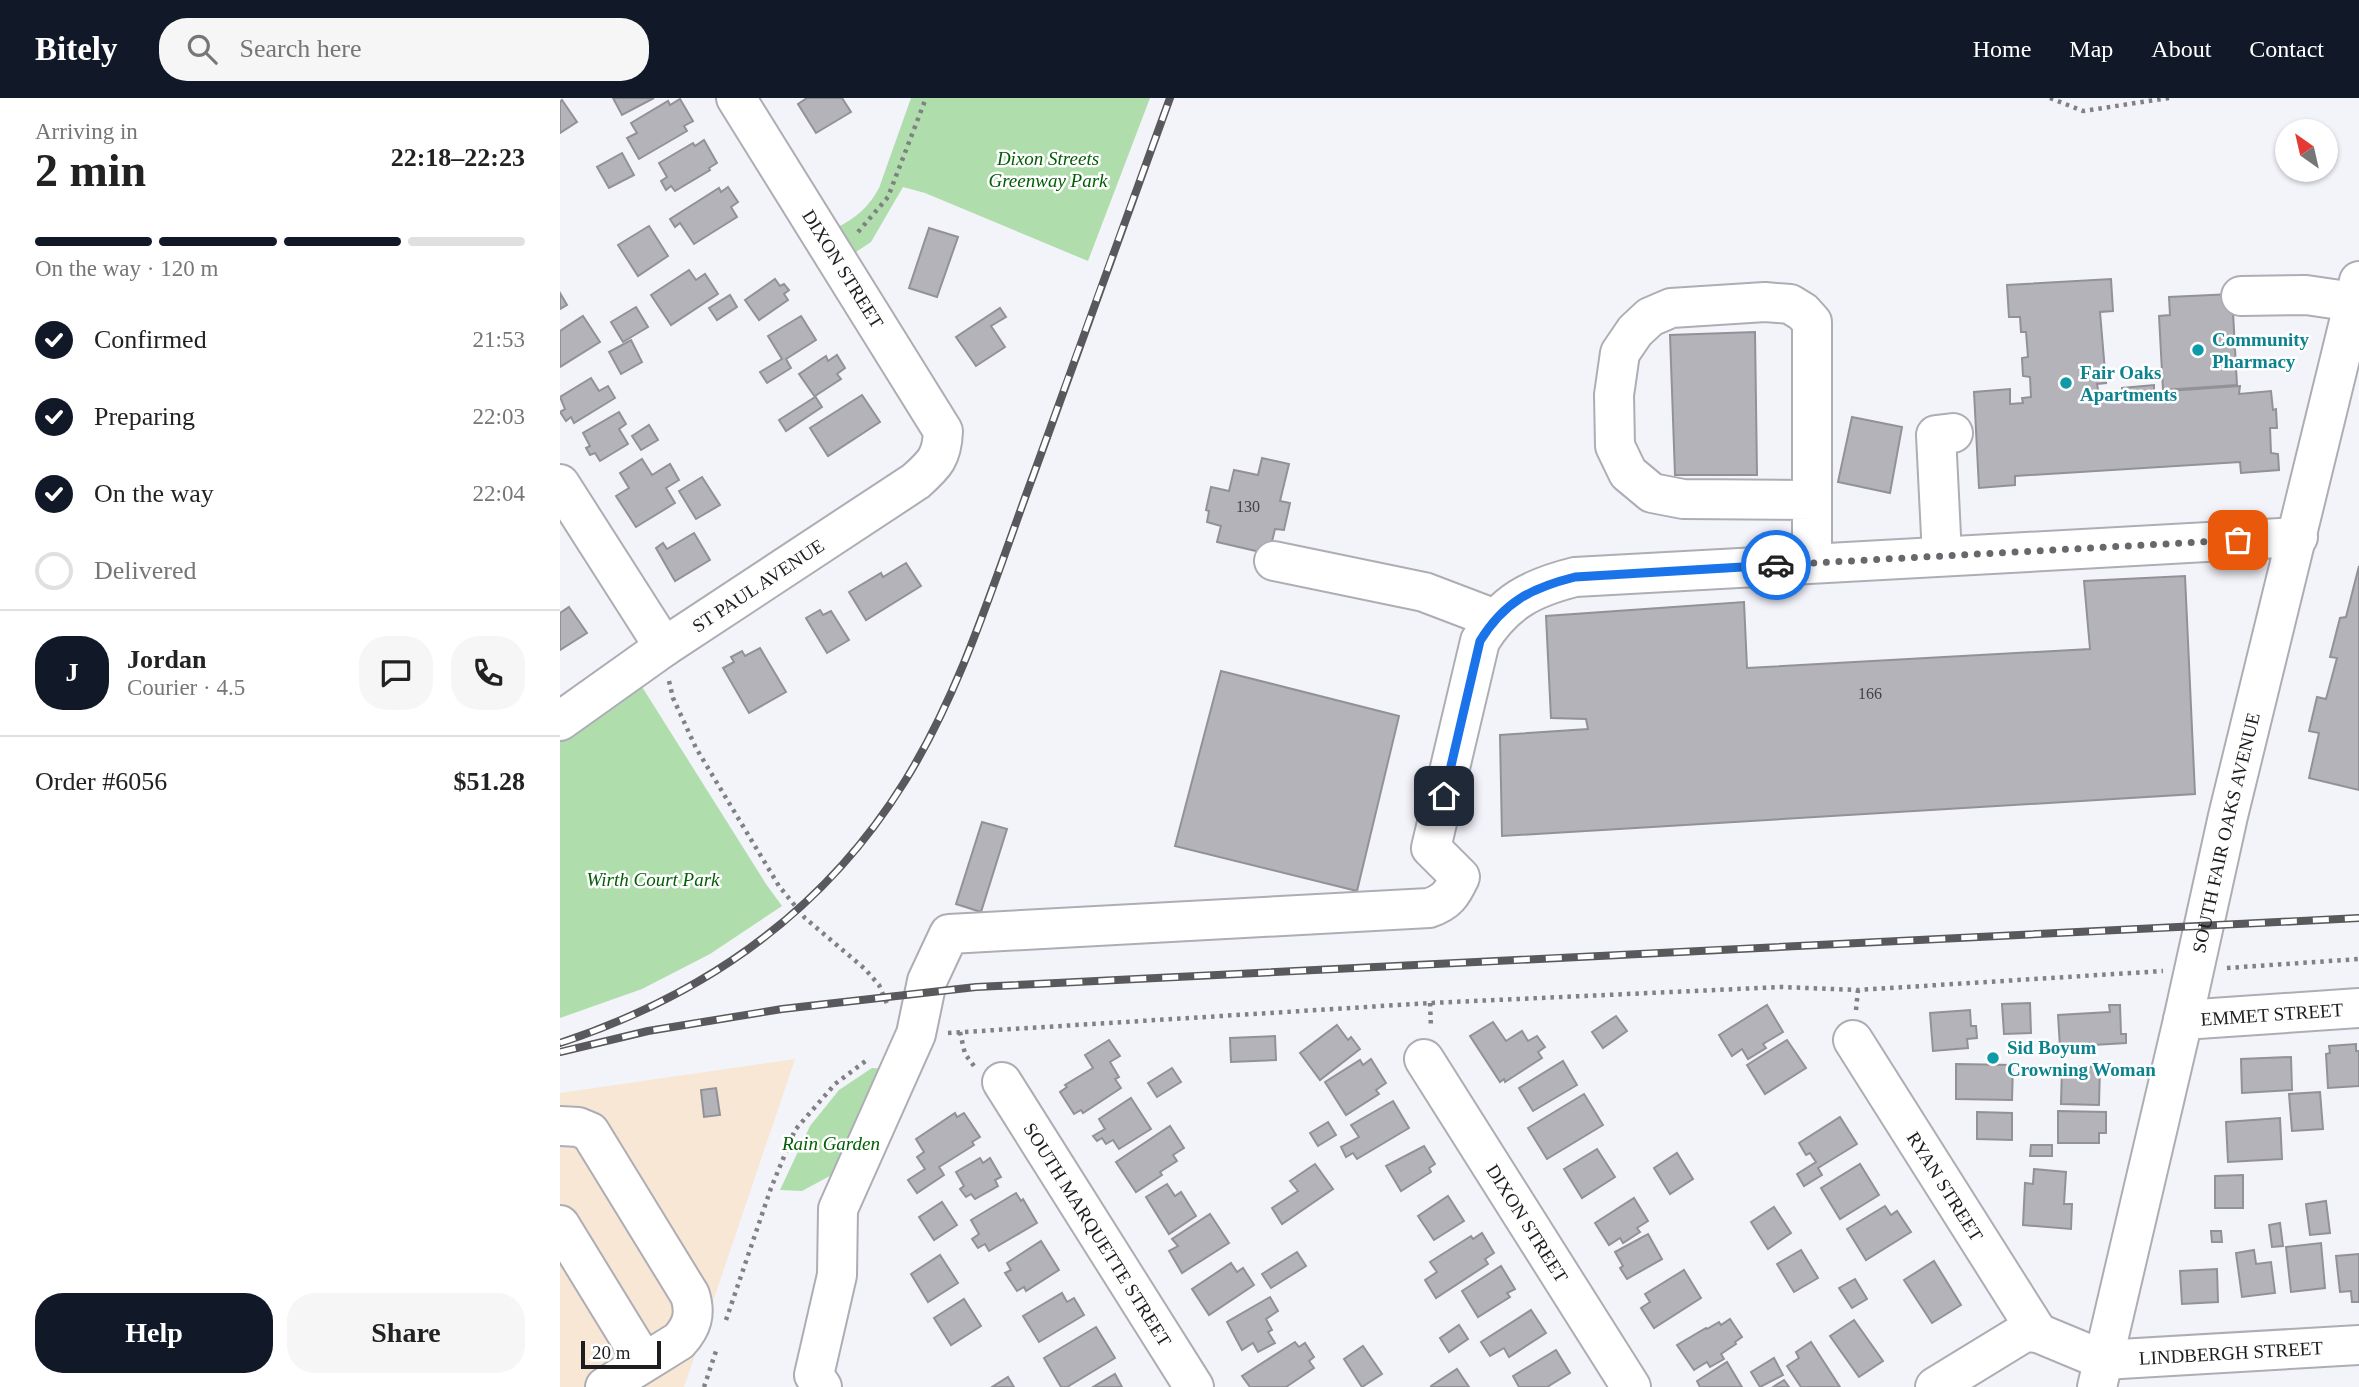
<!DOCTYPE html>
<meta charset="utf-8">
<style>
body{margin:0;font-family:Georgia,serif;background:#f6f6f6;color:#222;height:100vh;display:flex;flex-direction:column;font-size:26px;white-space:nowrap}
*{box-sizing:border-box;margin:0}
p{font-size:23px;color:#767676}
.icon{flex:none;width:38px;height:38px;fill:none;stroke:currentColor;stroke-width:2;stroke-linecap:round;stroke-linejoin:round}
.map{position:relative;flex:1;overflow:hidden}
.details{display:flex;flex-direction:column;background:#fff;width:560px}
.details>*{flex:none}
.needle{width:46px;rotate:326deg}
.fabs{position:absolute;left:1715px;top:21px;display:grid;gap:14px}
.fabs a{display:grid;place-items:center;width:63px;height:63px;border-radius:50%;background:#fff;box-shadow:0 2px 5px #0004;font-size:35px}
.scale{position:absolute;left:21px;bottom:18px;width:80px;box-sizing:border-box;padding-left:7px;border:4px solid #1d1c1f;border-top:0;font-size:19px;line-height:24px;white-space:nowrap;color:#1d1c1f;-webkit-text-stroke:5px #fff;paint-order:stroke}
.pin{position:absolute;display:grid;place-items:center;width:60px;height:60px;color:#fff;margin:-30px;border-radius:14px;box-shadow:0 4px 10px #0006}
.courier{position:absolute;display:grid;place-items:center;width:70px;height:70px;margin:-35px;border:5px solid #1a73e8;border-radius:50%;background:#fff;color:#222;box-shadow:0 2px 9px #0007}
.headline em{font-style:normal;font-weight:800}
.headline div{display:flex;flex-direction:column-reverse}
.headline{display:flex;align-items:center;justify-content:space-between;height:119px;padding:0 35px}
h1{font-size:46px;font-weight:800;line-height:52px}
.bar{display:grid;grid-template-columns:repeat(4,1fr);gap:10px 7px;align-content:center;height:84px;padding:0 35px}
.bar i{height:9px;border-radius:5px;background:#e0e0e0}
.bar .selected{background:#111827}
.bar p{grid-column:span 4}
.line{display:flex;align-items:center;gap:18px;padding:0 35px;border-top:2px solid #e0e0e0}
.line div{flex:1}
.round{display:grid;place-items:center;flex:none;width:74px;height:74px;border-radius:28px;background:#f6f6f6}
ol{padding:0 35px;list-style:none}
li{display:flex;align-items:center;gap:21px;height:77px}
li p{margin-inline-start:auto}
li .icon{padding:7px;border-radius:50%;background:#111827;color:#fff;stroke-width:4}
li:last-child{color:#767676}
li i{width:38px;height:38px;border:4px solid #e0e0e0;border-radius:50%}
.action{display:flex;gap:14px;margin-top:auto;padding:14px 35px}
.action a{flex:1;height:80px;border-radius:28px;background:#111827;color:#fff;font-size:28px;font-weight:800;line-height:80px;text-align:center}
.action a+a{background:#f6f6f6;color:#222}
header{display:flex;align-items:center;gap:42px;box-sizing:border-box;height:98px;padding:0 35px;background:#111827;color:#fff}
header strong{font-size:33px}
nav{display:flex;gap:38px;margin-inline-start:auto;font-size:24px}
.search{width:490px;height:63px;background:#f6f6f6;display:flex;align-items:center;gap:18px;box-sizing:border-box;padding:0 24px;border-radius:28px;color:#767676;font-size:26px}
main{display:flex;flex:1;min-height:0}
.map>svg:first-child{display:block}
.commercial{fill:#f7e7d4}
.green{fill:#afdeac}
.building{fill:#b4b3ba;stroke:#929198;stroke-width:2}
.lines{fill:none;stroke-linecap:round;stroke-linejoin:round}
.minor-casing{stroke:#aeadb4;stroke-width:42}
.path{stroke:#808085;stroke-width:4.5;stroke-dasharray:3.5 5;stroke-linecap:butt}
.minor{stroke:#fff;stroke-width:38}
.rail-casing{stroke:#59585c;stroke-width:8}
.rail{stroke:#fff;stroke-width:5;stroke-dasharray:16;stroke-linecap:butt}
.done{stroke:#68676c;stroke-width:7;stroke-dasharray:0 12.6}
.route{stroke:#1a73e8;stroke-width:9}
.culture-dot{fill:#0f9aa8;stroke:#fff;stroke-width:2.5}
.labels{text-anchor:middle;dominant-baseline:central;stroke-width:5;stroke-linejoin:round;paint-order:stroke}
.number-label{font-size:16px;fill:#434246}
.park-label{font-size:19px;font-style:italic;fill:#005e05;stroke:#fff}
.street-label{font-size:19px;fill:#1d1c1f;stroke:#fff}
.culture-label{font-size:19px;font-weight:bold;fill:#0d838f;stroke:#fff;text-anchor:start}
</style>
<header>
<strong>Bitely</strong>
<div class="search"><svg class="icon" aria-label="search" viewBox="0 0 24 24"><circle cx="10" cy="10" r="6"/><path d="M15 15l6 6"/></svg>Search here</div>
<nav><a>Home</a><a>Map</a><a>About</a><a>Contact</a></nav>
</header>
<main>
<section class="details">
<div class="headline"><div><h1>2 min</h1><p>Arriving in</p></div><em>22:18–22:23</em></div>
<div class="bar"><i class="selected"></i><i class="selected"></i><i class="selected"></i><i></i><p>On the way · 120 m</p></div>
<ol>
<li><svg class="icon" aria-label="check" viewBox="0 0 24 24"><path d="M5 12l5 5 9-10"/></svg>Confirmed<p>21:53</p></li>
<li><svg class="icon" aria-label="check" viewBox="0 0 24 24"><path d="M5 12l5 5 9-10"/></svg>Preparing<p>22:03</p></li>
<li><svg class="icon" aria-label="check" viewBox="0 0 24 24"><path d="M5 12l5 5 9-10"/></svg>On the way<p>22:04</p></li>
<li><i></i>Delivered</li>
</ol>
<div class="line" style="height:126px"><b class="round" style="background:#111827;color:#fff">J</b><div><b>Jordan</b><p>Courier · 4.5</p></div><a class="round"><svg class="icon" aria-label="chat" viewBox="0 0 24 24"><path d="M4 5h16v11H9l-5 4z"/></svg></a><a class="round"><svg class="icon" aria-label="phone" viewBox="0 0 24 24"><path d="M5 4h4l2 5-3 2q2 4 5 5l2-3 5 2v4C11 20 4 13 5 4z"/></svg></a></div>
<div class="line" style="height:91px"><div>Order #6056</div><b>$51.28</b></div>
<div class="action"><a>Help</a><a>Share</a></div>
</section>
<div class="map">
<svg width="1799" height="1289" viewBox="0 0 1799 1289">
<rect width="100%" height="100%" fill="#f3f3fa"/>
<polygon class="commercial" points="235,961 124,1289 0,1289 0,995"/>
<g class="green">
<path d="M 351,0 L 590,0 L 528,163 L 365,95 L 343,89 L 311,144 L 293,156 L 276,130 C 296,120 309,109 319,90 Z"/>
<polygon points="79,584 206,786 222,808 150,856 82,891 0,920 0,637"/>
<polygon points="312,970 327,971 292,1066 242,1093 220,1092 250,1028 279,992"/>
</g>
<g class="building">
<polygon points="53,0 94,0 62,17"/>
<polygon points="247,0 282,0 291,14 256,35 238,6"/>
<polygon points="120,1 133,23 124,28 127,33 79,61 67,40 77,35 71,25 108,3 110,7"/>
<polygon points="2,2 17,24 0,35 0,4"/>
<polygon points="144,42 157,65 149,70 150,72 115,93 111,88 106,92 101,83 107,79 99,65 133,45 135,48"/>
<polygon points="62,55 74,77 49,90 37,69"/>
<polygon points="168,89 178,104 171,109 177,119 134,146 120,125 115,129 110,121 159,90 161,94"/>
<polygon points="89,128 108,158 78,178 58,147"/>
<polygon points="369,130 398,139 377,199 349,190"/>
<polygon points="129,172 136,182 145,176 158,196 111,227 91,197"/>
<polygon points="215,181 220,188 224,186 229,192 224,196 228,202 199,222 185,202"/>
<polygon points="1551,181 1553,213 1540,214 1546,285 1537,286 1539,297 1551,297 1551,301 1562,300 1562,290 1594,287 1594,294 1680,288 1679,296 1711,293 1713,312 1716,311 1717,330 1710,330 1711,355 1718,356 1719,372 1681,375 1680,364 1455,378 1455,387 1419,390 1414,294 1450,291 1450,306 1463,305 1462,300 1471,299 1470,279 1463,278 1462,260 1468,259 1466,234 1461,234 1460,219 1449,219 1447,187"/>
<polygon points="0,195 7,207 0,211"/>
<polygon points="1672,196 1677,287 1603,292 1599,218 1610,217 1609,199"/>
<polygon points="170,197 177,209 157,222 149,210"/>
<polygon points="76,209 88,229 63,244 51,224"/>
<polygon points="440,210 446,219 431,228 445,249 416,268 396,239"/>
<polygon points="23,218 40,244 0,269 0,233"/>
<polygon points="241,218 256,242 226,261 231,270 207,285 200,274 222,261 208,238"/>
<polygon points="1195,234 1197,377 1115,377 1110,237"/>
<polygon points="71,242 82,264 61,276 49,254"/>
<polygon points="277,257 285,270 277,276 281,281 255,298 262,309 226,333 219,322 255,299 239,276 266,258 268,263"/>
<polygon points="31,280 39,293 48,288 55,300 14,325 11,319 6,323 0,314 5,311 0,299"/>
<polygon points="302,297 320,324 268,358 250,330"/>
<polygon points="59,314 66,326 59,331 68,346 40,363 35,355 30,357 26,350 30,348 23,335"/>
<polygon points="1292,319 1342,329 1330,395 1278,384"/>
<polygon points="89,327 98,342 81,352 72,338"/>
<polygon points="702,360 729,366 720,403 730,405 724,432 715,431 709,456 657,444 661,428 647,424 649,413 646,412 651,389 669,393 674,372 698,377"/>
<polygon points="82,361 92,377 110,366 119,382 106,390 115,405 76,429 56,398 69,390 60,375"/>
<polygon points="142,379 160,407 136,421 119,393"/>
<polygon points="134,435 150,462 115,483 96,450 103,445 107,451"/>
<polygon points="346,465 361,488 306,522 289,494 321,475 323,479"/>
<polygon points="1799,468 1799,692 1749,680 1759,635 1749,633 1757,599 1766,601 1777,560 1770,559 1780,520 1786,519"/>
<polygon points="1625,478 1635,696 942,738 940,637 1028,631 1026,621 991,620 986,518 1184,504 1187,570 1530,551 1524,483"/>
<polygon points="9,509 27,535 0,552 0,515"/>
<polygon points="260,512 263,517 271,513 289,542 267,555 246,520"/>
<polygon points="200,550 226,594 189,615 163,570 174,564 171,559 182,553 185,558"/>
<polygon points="661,573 839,618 797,793 615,748"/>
<polygon points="422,724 447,731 421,814 396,806"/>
<polygon points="1470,905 1471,935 1444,936 1442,906"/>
<polygon points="1207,907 1223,934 1203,946 1206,950 1188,961 1182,951 1172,958 1159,937"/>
<polygon points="1549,907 1560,907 1561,936 1566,936 1566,945 1500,949 1498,917 1550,914"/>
<polygon points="1410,912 1411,928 1416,928 1417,940 1407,941 1408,950 1373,953 1370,915"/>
<polygon points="1056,918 1067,933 1043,950 1032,934"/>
<polygon points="933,924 946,943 962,933 968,943 977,938 985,949 978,954 982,960 945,984 944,981 940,984 910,938"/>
<polygon points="777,927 788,942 791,939 800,951 760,982 740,955"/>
<polygon points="715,938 716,962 671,964 670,940"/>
<polygon points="549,942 560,958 550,964 559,979 555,981 561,990 523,1015 521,1012 514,1016 500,994 507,989 505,987 533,970 525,957"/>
<polygon points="1227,942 1246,970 1205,996 1187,967"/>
<polygon points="1796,946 1796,953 1799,953 1799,988 1768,990 1766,956 1770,955 1769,948"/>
<polygon points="1731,959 1732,992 1682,995 1681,961"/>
<polygon points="811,961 826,985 816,992 819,996 786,1017 765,984 800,962 803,967"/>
<polygon points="1003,963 1017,987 973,1013 959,990"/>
<polygon points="1396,966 1453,967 1452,1002 1396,1001"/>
<polygon points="1502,968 1540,969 1539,1007 1501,1006"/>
<polygon points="612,970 621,984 597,999 588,985"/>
<polygon points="156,990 160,1017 144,1019 141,992"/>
<polygon points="1760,994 1763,1031 1732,1033 1729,996"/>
<polygon points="1024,996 1043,1027 987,1061 968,1030"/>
<polygon points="571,1000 591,1031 559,1051 553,1042 546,1046 542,1040 537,1043 533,1038 545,1031 539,1021"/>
<polygon points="833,1003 849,1030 797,1061 793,1055 786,1059 781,1049 799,1039 791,1027"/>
<polygon points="1498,1013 1546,1014 1546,1035 1539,1035 1539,1045 1498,1045"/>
<polygon points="1417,1014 1452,1015 1452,1042 1417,1041"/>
<polygon points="395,1015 397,1019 404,1015 420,1039 412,1044 414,1047 379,1069 384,1077 357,1095 348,1082 365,1071 357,1059 364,1054 356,1041"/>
<polygon points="1280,1019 1297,1046 1258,1070 1262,1077 1244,1088 1237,1076 1256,1064 1250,1055 1246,1057 1239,1045"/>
<polygon points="1720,1020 1722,1061 1668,1064 1666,1024"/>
<polygon points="768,1024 776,1037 758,1048 750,1035"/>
<polygon points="610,1028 624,1050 613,1057 617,1063 600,1074 602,1077 576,1094 556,1064"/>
<polygon points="1471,1047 1492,1047 1492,1058 1470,1058"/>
<polygon points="864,1048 875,1066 869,1070 871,1074 841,1093 826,1068"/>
<polygon points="1037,1051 1055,1079 1022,1100 1004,1071"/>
<polygon points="1117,1055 1133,1081 1110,1096 1094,1070"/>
<polygon points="420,1060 423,1065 430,1060 441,1079 435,1082 438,1088 415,1101 411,1096 406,1099 400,1091 404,1088 396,1074"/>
<polygon points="755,1066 773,1091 722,1126 712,1110 738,1093 730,1083"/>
<polygon points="1300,1066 1319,1097 1280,1121 1261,1090"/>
<polygon points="1474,1071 1506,1074 1504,1106 1512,1106 1511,1131 1463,1127 1465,1085 1473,1086"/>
<polygon points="1683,1077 1683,1110 1655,1110 1655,1078"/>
<polygon points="607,1086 615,1098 621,1094 636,1118 609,1136 586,1099"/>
<polygon points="456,1095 461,1103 463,1101 477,1125 429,1153 425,1146 418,1150 412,1141 419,1136 411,1122"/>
<polygon points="888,1098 904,1123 874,1142 858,1118"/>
<polygon points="1074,1100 1088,1123 1077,1130 1080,1134 1063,1145 1060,1140 1049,1147 1035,1125"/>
<polygon points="1766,1103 1770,1135 1750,1137 1746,1106"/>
<polygon points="382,1104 397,1127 374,1142 359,1119"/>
<polygon points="1325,1108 1331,1117 1337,1113 1351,1134 1306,1162 1287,1131"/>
<polygon points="1214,1109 1231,1135 1208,1151 1191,1124"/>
<polygon points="650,1116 669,1145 622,1175 609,1153 618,1148 612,1141"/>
<polygon points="1720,1125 1723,1148 1712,1149 1709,1127"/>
<polygon points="1651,1133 1661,1133 1662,1144 1652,1144"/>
<polygon points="922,1135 934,1155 925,1161 928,1166 876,1200 865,1182 877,1174 870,1164 911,1138 913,1141"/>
<polygon points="1088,1136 1102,1161 1067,1181 1060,1170 1063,1168 1055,1154"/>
<polygon points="481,1143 499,1172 466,1193 464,1189 457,1193 445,1175 451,1172 447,1165"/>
<polygon points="1761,1145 1765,1190 1731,1194 1726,1149"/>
<polygon points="1241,1152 1258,1180 1234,1194 1217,1166"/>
<polygon points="1694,1152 1696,1166 1711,1164 1715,1195 1682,1199 1676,1155"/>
<polygon points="737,1154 746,1168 711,1190 702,1176"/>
<polygon points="1799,1156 1799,1204 1792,1204 1791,1193 1780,1194 1776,1158"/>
<polygon points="380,1157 398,1185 368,1204 351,1176"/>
<polygon points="1374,1163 1401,1207 1372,1225 1344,1182"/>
<polygon points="671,1165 677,1174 683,1170 694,1187 649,1217 632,1191"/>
<polygon points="941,1168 955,1191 947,1195 950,1199 918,1219 902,1193"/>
<polygon points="1657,1171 1658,1204 1622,1206 1620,1173"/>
<polygon points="1124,1172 1141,1200 1094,1230 1081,1210 1090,1204 1085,1196"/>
<polygon points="1295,1181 1307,1201 1292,1210 1279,1190"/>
<polygon points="502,1195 507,1204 514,1200 524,1217 479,1244 463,1218"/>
<polygon points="710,1199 718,1213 706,1221 712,1232 708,1234 715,1245 698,1254 693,1245 682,1252 667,1224"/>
<polygon points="404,1201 421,1228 391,1247 374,1220"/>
<polygon points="971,1212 986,1235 949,1259 944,1250 930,1258 921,1244"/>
<polygon points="1170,1221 1182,1239 1175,1244 1176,1246 1161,1256 1164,1261 1150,1269 1147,1264 1134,1272 1117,1247 1146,1230 1147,1231 1159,1224 1161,1227"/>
<polygon points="1294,1222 1323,1263 1299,1279 1270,1238"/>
<polygon points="899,1227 908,1241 889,1254 880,1240"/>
<polygon points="536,1229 555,1260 507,1289 501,1289 484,1260"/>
<polygon points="735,1244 739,1249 745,1245 754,1259 749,1263 754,1270 726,1289 690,1289 682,1278"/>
<polygon points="1251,1244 1280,1289 1241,1289 1227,1268 1239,1260 1236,1254"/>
<polygon points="803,1248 822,1276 802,1289 784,1261"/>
<polygon points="996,1252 1010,1275 987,1289 959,1289 953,1278"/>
<polygon points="1214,1260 1223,1277 1200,1289 1191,1274"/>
<polygon points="1167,1264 1182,1289 1140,1289 1137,1283"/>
<polygon points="897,1271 909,1289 871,1289 871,1288"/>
<polygon points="555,1276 562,1289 533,1289"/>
<polygon points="448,1279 454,1289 432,1289"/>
<polygon points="1224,1282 1229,1289 1213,1289"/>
</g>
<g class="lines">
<defs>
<g id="minor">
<polyline points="1681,198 1746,197 1794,204"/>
<polyline points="0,386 104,549"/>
<polyline points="1252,402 1123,401 1092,395 1068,375 1055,348 1054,297 1060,255 1075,233 1090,219 1111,210 1205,204 1230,206 1243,214 1252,224 1252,465"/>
<polyline points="1382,458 1376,337 1393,335"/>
<polyline points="714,463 864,494 935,521"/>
<path id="s1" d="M 0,623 L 104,549 L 356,383 C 375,366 382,359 383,333 L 176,0"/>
<path id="s2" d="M 1623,922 L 1799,910"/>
<path id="s3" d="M 1293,942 L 1478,1235"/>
<path id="s4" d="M 864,961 L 1071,1289"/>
<path id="s5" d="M 442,984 L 634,1289"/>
<path d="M 0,1028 L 18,1029 L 30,1034 L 130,1197 C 136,1216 132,1229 119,1243 L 45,1289"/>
<polyline points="0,1127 84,1264"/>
<path d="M 262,1289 L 254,1277 L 277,1177 L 278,1111 L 356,936 L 367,883 L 389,836 L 869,810 C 887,804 892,796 900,779 L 871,750 L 920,543 C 944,504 971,490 1015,479 L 1738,439"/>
<path id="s6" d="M 1375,1289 L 1465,1234 L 1478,1235 L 1543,1262 L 1799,1247"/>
<path id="s7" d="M 1537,1289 L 1623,922 L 1668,718 L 1799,183"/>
</g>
</defs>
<use href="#minor" class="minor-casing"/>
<g class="path">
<polyline points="1490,0 1523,13 1609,0"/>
<polyline points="298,134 328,99 366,0"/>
<polyline points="109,583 113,600 136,650 219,788 245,820 305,871 319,887 328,908"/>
<polyline points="1667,870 1799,861"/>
<polyline points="870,905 871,930"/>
<polyline points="1296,912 1298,892"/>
<polyline points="400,934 405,956 414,968"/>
<polyline points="388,935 870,905 1221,889 1298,892 1603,873"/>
<polyline points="166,1222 211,1090 235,1032 275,986 307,962"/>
<polyline points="144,1289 157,1250"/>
</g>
<use href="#minor" class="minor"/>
<defs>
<g id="rail">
<path d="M 0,945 C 145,897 264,814 345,683 C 403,589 435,480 473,378 C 518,252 564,126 610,0"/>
<polyline points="0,954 88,933 222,911 416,889 1799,820"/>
</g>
</defs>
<use href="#rail" class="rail-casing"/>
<use href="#rail" class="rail"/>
</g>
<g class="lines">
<polyline class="done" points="1216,467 1678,442"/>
<path class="route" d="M 884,698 L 920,543 C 944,504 971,490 1015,479 L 1216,467"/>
</g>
<g class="culture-dot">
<circle cx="1638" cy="252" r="7"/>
<circle cx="1506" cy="285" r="7"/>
<circle cx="1433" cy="960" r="7"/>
</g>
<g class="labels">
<g class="number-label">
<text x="688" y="408">130</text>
<text x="1310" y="595">166</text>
</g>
<g class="park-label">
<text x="488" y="60">Dixon Streets<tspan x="488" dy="22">Greenway Park</tspan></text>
<text x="93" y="781">Wirth Court Park</text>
<text x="271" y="1045">Rain Garden</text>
</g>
<g class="street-label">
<text transform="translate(283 171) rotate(58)">DIXON STREET</text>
<text stroke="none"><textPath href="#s1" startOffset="240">ST PAUL AVENUE</textPath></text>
<text stroke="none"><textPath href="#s7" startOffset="569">SOUTH FAIR OAKS AVENUE</textPath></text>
<text stroke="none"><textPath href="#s2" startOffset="89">EMMET STREET</textPath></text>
<text stroke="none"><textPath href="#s3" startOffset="173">RYAN STREET</textPath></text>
<text stroke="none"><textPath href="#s4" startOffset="194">DIXON STREET</textPath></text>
<text stroke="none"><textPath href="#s5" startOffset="180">SOUTH MARQUETTE STREET</textPath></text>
<text stroke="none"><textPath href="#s6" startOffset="317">LINDBERGH STREET</textPath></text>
</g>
<g class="culture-label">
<text x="1652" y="241">Community<tspan x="1652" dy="22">Pharmacy</tspan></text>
<text x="1520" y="274">Fair Oaks<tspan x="1520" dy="22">Apartments</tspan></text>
<text x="1447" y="949">Sid Boyum<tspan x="1447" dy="22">Crowning Woman</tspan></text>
</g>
</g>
</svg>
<div class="fabs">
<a><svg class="needle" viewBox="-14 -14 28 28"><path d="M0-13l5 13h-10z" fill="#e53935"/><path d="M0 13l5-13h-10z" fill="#767676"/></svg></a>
</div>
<div class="scale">20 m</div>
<div class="pin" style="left:1678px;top:442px;background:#ea580c"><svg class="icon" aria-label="bag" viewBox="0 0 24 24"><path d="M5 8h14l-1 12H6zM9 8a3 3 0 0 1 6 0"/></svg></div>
<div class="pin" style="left:884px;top:698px;background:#1f2937"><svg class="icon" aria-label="home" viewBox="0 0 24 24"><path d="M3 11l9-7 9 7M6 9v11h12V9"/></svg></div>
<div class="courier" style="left:1216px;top:467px"><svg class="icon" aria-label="car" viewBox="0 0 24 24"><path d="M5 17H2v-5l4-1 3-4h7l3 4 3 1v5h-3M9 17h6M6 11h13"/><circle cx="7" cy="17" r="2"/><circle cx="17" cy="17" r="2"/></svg></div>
</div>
</main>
